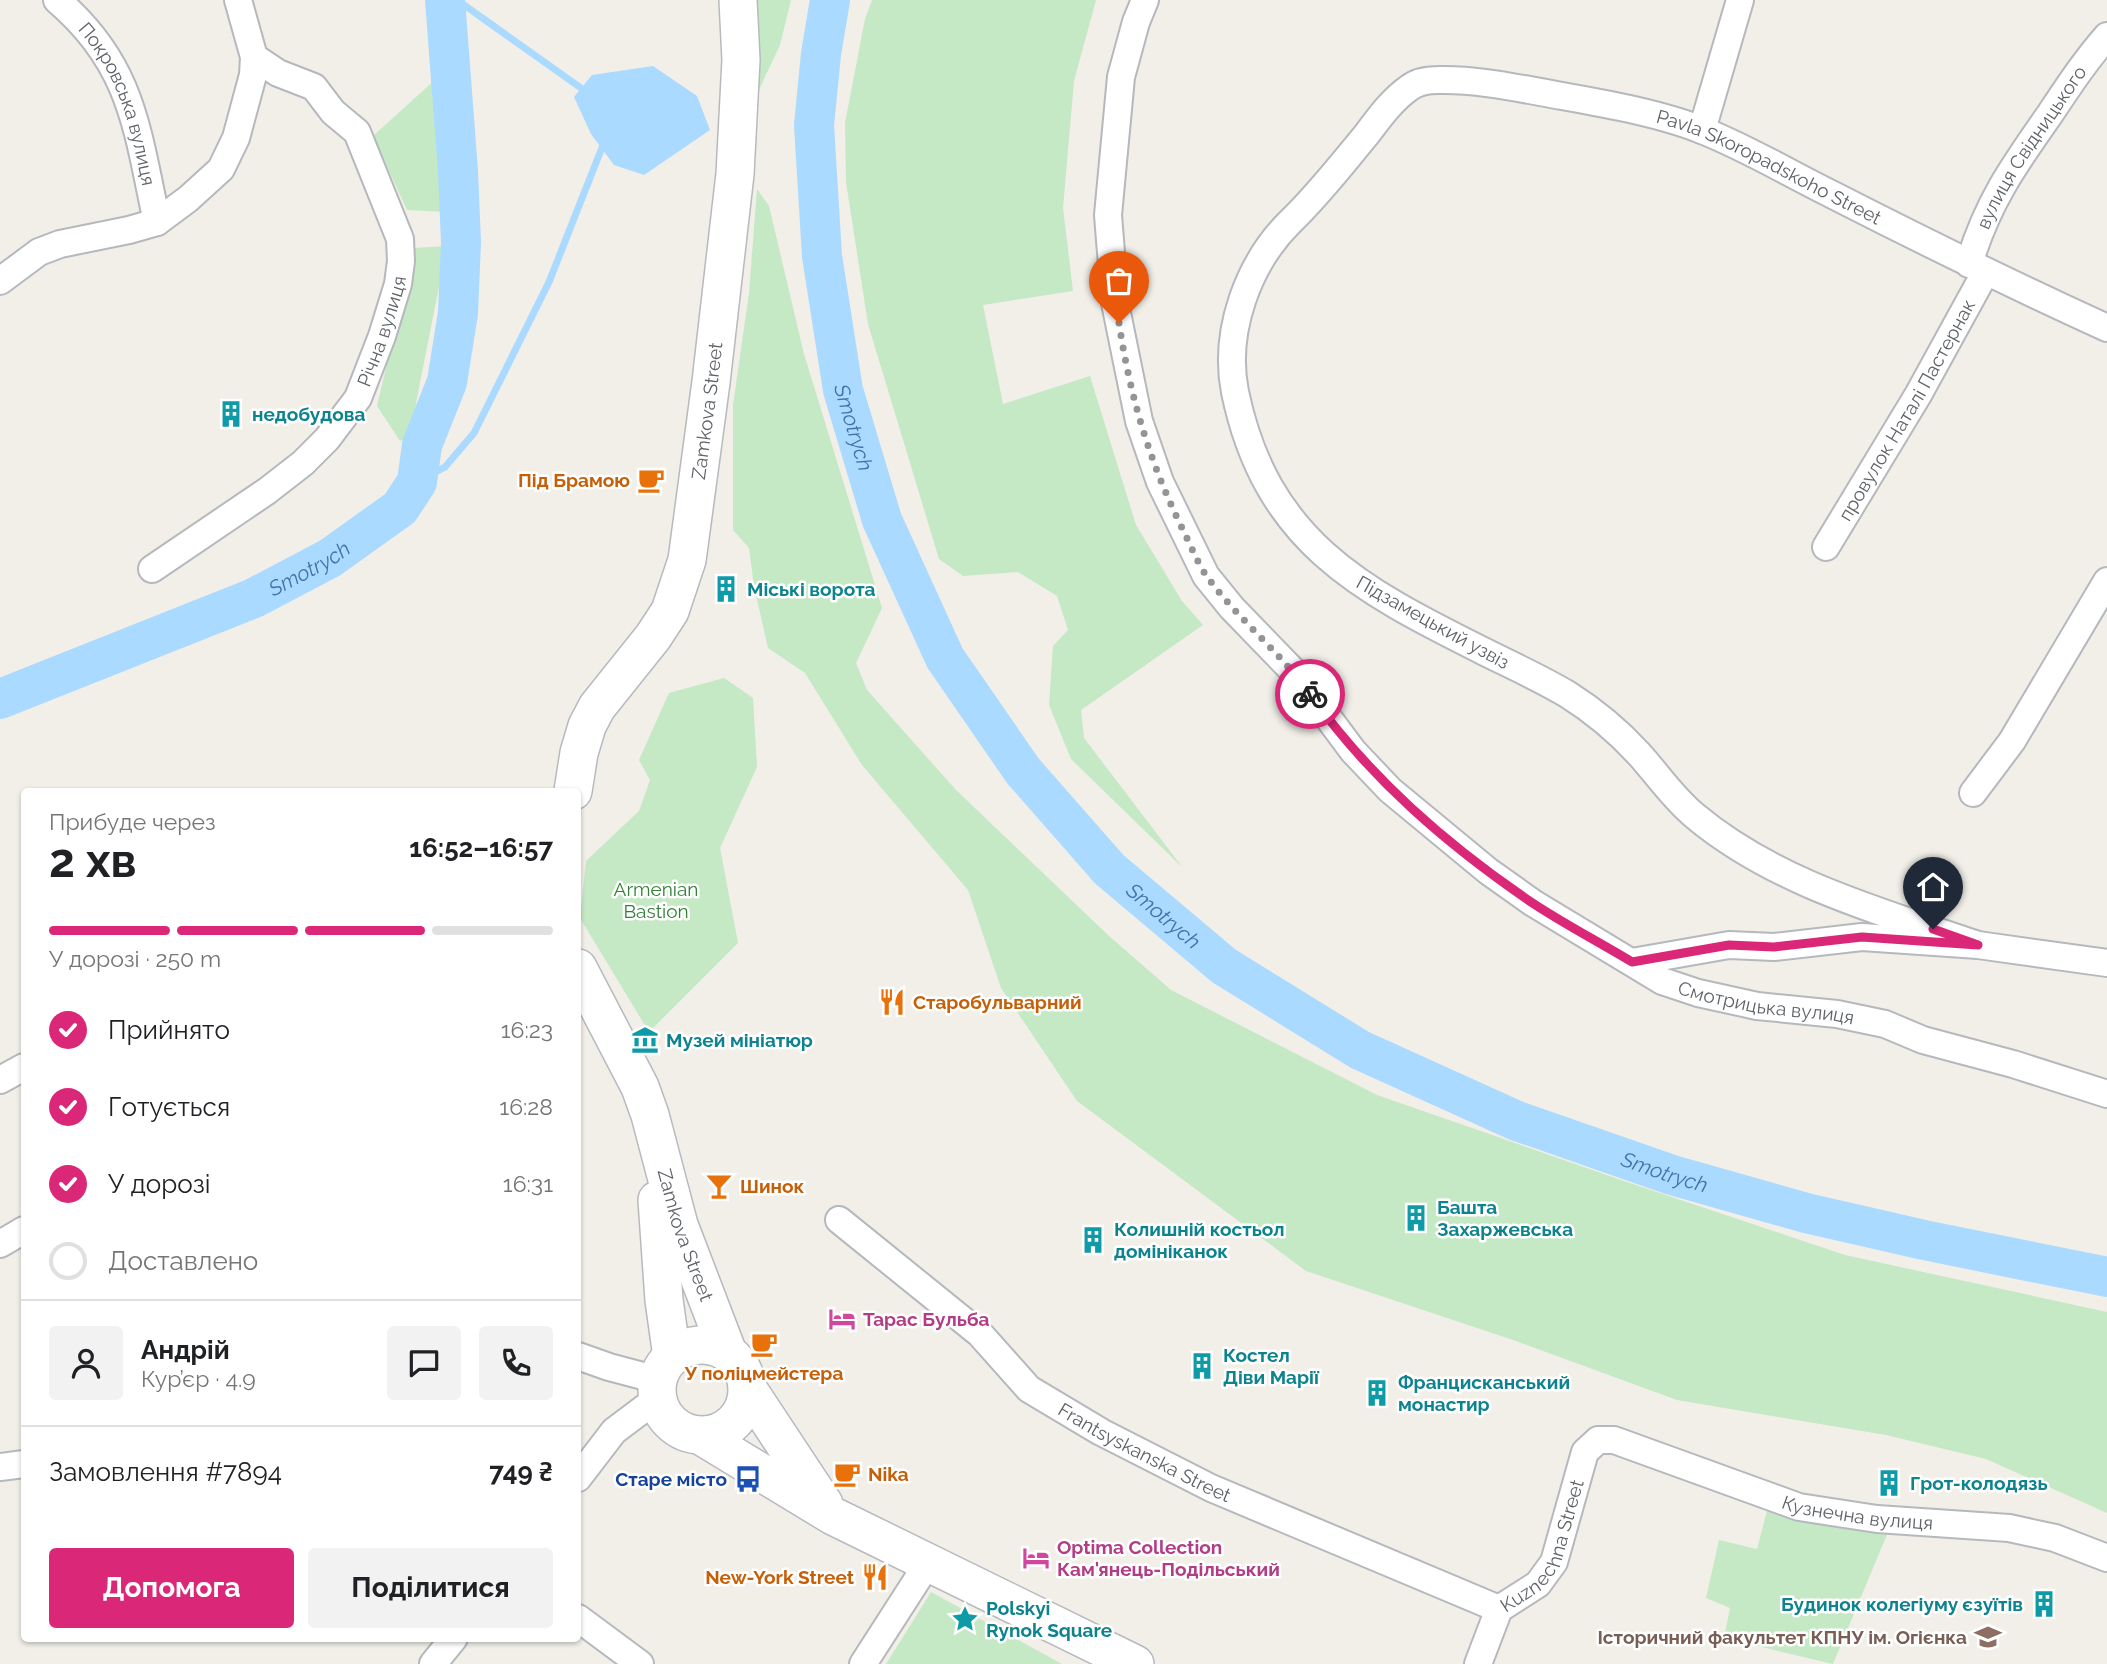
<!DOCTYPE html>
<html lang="uk">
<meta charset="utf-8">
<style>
body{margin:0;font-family:Raleway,sans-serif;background:#f2f2f2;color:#202124;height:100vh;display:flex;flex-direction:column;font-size:26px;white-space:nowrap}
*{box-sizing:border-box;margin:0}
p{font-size:23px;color:#757577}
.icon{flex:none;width:38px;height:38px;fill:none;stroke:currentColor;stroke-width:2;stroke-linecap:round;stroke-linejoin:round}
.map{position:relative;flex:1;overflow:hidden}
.panel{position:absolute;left:21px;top:788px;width:560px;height:854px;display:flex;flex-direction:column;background:#fff;border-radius:7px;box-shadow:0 2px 5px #0004}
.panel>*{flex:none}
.pin{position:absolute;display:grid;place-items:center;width:60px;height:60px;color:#fff;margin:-72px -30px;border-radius:50% 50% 50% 0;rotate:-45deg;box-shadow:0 0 7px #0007}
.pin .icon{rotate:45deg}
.courier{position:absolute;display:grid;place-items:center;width:70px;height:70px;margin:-35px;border:5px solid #db2777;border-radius:50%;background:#fff;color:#222;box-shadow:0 2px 9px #0007}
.summary em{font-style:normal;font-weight:700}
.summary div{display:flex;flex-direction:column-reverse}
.summary{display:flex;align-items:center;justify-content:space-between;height:119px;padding:0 28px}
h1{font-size:46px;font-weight:700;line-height:52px}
.bar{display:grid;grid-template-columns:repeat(4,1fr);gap:10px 7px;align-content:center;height:84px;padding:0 28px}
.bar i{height:9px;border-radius:5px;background:#e0e0e0}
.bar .active{background:#db2777}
.bar p{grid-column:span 4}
.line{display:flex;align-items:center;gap:18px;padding:0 28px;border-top:2px solid #e0e0e0}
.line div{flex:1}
.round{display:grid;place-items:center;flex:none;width:74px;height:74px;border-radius:7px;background:#f2f2f2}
ol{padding:0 28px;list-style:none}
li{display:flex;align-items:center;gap:21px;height:77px}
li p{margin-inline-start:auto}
li .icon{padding:7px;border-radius:50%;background:#db2777;color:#fff;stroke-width:4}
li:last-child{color:#757577}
li i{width:38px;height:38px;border:4px solid #e0e0e0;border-radius:50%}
.primary-button{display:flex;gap:14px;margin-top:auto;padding:14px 28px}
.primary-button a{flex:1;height:80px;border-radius:7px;background:#db2777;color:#fff;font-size:28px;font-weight:700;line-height:80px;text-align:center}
.primary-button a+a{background:#f2f2f2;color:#202124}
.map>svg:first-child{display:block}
.green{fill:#c5e8c5}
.water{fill:#aadaff}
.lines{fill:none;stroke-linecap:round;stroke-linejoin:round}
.stream{stroke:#aadaff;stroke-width:7}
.river{stroke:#aadaff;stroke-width:40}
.street-casing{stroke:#b5b8bc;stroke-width:30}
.secondary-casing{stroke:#b6babf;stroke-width:40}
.street{stroke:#fff;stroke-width:26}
.secondary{stroke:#fff;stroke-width:37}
.done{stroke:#929495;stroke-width:7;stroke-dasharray:0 12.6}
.route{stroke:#db2777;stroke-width:9}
.labels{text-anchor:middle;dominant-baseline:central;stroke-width:5;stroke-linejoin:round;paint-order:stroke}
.street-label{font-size:19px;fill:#5f6368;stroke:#fff}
.culture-label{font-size:19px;font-weight:bold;fill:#0d838f;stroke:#fff;text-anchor:start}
.food-label{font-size:19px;font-weight:bold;fill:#c56008;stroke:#fff;text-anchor:start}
.park-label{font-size:19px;fill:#348238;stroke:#fff}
.hotel-label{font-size:19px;font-weight:bold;fill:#b23c85;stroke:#fff;text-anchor:start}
.transit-label{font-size:19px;font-weight:bold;fill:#164399;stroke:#fff;text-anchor:end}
.education-label{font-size:19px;font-weight:bold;fill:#785e54;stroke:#fff;text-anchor:end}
.water-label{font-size:21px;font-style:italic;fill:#4174aa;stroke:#fff}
</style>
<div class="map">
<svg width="2107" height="1664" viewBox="0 0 2107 1664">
<rect width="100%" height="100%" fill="#f1efe8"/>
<g class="green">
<polygon points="755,0 791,0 780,45 757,94"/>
<polygon points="872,0 1096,0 1074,81 1063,208 1073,291 983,305 1003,404 1090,376 1136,525 1182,601 1203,625 1081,710 1084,738 1183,868 1071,759 1049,705 1053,646 1068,630 1057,596 1018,572 963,576 939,559 868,324 846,182 845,123 865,19"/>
<polygon points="437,78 447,212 407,210 373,136"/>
<polygon points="757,189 769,206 804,354 882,608 856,663 867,690 956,790 1108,935 1171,990 1377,1095 1627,1182 1845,1255 2107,1312 2107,1513 1986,1459 1886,1435 1677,1400 1513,1340 1306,1271 1077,1101 1001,988 968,890 862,765 805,673 768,648 754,586 749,548 733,530 733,405 749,293"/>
<polygon points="447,246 416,403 425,429 400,441 377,406 414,248"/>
<polygon points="724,678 753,698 757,767 720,848 738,943 649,1032 580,918 586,861 639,811 650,780 639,760 669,693"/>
<polygon points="1768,1507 1891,1525 1833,1664 1724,1638 1730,1608 1706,1598 1719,1540 1757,1549"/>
<polygon points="931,1592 1062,1664 886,1664"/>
</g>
<polygon class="water" points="653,66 697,96 710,130 644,175 614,165 591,134 574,97 592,75"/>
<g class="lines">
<g class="stream">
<polyline points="457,0 588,93"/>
<polyline points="417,482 445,467 474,433 549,282 605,140"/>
</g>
<g class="river">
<path id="s1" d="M 830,0 L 821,54 L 814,125 L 822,256 L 843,390 L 882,520 L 945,658 L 1023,771 L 1109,869 L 1224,966 L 1360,1050 L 1517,1121 L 1672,1175 L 1806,1213 L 1924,1240 L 2107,1277"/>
<path id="s2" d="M 0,699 L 254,598 L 330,558 L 400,508 L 417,482 L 422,445 L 447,382 L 458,313 L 461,242 L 458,171 L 445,0"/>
</g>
<defs>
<g id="street">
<path id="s3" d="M 57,0 C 133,65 137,130 157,222"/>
<path id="s4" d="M 1145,0 L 1136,22 L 1121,77 L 1108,215 L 1115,303 L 1139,421 L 1160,482 L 1206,576 L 1232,608 L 1295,673 L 1353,751 L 1390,790 L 1488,871 L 1533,903 L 1662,981 L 1698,993 L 1757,1006 L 1837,1014 L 1885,1024 L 1923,1040 L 2013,1064 L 2107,1094"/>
<polyline points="1702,130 1740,0"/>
<path id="s5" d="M 1969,264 C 1987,203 2014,165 2050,114 C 2068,87 2085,61 2107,36"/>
<polyline points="0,281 39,252 60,244 129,230 157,222 188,199 221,169 236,138 253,75 254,57 238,0"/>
<path id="s6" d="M 1826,547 L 1918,395 L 1985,273"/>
<path id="s7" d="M 152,569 L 267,491 L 303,463 L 327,439 L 358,398 L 382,336 L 398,284 L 401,261 L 400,239 L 357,132 L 333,112 L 314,87 L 278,73 L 254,57"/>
<polyline points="1973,793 2012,741 2107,581"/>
<path id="s8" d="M 1978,945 C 1882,912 1775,883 1695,816 C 1673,798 1658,775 1639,754 C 1618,731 1594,711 1567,694 C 1540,678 1511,665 1483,651 C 1359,589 1266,541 1235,392 C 1223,332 1248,263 1291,221 C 1319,194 1342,164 1367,134 C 1379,118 1392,100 1409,88 C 1418,81 1428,80 1438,80 C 1479,79 1522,89 1562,96 C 1607,104 1663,114 1704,131 C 1749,149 1792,175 1835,196 C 1925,242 2015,286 2107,328"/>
<polyline points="1632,962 1729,945 1774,947 1862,937 1978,945 2107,963"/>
<polyline points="0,1080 24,1067"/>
<path id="s9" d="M 839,1220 L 980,1334 L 1029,1389 L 1101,1432 L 1211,1488 L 1499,1609"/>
<polyline points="0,1244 24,1230"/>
<polyline points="578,1356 609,1367 658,1380"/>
<polyline points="0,1467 24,1464"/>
<polyline points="578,1478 614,1431 658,1398"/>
<polyline points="578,1618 640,1664"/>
<polyline points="433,1664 454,1638"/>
<polyline points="863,1664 928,1563"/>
<path id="s10" d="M 1478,1664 L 1499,1609 L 1538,1584 L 1554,1562 L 1585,1452 L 1598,1440 L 1614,1440 L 1799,1507 L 1877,1519 L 2009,1528 L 2055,1538 L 2107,1558"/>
</g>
<g id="secondary">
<path id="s11" d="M 573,791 L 579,753 L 587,726 L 597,707 L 653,637 L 670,611 L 687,560 L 711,382 L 735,174 L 741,60 L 738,0"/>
<path id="s12" d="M 578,968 L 640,1087 L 650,1115 L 679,1225 L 728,1353"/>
<polyline points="657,1200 664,1300 672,1357"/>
<circle cx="702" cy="1390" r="45"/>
<polyline points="748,1389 824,1504"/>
<polyline points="701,1436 833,1516 1135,1664"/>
</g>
</defs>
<use href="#street" class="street-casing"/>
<use href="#secondary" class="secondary-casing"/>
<use href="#street" class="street"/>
<use href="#secondary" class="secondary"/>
</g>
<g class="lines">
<path class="done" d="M 1119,323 C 1130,396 1149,460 1181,526 C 1190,543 1197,563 1208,578 C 1239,620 1280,652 1310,694"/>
<path class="route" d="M 1310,694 C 1370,778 1446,844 1531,902 C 1564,924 1599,942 1632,962 L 1729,945 L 1774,947 L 1862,937 L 1978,945 L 1933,929"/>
</g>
<defs>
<symbol id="building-bare" viewBox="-9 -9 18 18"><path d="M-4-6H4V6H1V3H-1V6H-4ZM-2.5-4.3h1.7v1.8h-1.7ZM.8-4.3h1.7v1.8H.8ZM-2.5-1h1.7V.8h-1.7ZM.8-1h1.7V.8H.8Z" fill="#0f9aa8" stroke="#fff" stroke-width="2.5" paint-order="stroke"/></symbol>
<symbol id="cafe-bare" viewBox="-9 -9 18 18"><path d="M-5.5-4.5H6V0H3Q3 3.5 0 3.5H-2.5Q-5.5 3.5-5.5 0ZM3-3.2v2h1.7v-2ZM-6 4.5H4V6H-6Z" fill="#e8710a" stroke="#fff" stroke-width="2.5" paint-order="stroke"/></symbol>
<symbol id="restaurant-bare" viewBox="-9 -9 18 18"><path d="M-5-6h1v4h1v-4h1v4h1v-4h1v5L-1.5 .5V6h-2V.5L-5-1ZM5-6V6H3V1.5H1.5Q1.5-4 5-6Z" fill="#e8710a" stroke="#fff" stroke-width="2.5" paint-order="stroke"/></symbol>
<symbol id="museum-bare" viewBox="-9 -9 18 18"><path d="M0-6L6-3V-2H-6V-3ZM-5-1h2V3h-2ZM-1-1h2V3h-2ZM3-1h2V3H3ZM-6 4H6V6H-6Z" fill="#0f9aa8" stroke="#fff" stroke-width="2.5" paint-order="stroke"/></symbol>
<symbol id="bar-bare" viewBox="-9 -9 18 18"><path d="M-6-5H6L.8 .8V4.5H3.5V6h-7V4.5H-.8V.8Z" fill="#e8710a" stroke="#fff" stroke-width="2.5" paint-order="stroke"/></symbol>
<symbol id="hotel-bare" viewBox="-9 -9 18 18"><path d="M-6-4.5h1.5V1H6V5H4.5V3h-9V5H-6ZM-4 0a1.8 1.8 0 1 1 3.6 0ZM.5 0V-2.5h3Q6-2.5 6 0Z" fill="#d1479c" stroke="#fff" stroke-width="2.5" paint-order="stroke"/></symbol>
<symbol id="bus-bare" viewBox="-9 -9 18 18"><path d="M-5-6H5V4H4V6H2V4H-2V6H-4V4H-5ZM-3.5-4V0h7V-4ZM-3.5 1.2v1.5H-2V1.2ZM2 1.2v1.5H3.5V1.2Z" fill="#1a4fb4" stroke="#fff" stroke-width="2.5" paint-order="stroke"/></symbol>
<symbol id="sight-bare" viewBox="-9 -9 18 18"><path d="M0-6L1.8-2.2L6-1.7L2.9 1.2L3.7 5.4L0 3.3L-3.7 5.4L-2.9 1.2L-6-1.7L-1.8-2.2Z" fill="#0f9aa8" stroke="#fff" stroke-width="2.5" paint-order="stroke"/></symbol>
<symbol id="university-bare" viewBox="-9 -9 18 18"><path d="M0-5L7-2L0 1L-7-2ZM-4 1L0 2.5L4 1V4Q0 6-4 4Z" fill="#8d6e63" stroke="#fff" stroke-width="2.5" paint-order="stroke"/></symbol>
</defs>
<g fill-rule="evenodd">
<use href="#building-bare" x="212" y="395" width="38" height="38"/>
<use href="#cafe-bare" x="632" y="461" width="38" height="38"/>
<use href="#building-bare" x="707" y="570" width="38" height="38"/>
<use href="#restaurant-bare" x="873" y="983" width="38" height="38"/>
<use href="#museum-bare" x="626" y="1021" width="38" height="38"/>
<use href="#bar-bare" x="700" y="1167" width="38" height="38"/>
<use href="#building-bare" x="1397" y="1199" width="38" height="38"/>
<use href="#building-bare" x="1074" y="1221" width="38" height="38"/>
<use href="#hotel-bare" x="823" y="1300" width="38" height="38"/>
<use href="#cafe-bare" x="745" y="1325" width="38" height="38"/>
<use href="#building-bare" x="1183" y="1347" width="38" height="38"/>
<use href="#building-bare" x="1358" y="1374" width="38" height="38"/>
<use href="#cafe-bare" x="828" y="1455" width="38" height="38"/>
<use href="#bus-bare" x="729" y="1460" width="38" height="38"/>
<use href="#building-bare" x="1870" y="1464" width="38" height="38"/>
<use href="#hotel-bare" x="1017" y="1539" width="38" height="38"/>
<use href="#restaurant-bare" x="856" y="1558" width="38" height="38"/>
<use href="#building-bare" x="2025" y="1585" width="38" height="38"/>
<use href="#sight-bare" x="946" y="1600" width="38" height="38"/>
<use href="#university-bare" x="1969" y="1618" width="38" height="38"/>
</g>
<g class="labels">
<g class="street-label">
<text stroke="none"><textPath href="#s3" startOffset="124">Покровська вулиця</textPath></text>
<text stroke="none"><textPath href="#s5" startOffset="133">вулиця Свідницького</textPath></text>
<text stroke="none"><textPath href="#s8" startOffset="1701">Pavla Skoropadskoho Street</textPath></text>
<text stroke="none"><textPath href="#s7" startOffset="341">Річна вулиця</textPath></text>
<text stroke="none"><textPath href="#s6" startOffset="159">провулок Наталі Пастернак</textPath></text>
<text stroke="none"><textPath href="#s11" startOffset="413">Zamkova Street</textPath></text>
<text transform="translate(1433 622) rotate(29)">Підзамецький узвіз</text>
<text stroke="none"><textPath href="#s4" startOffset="1320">Смотрицька вулиця</textPath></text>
<text stroke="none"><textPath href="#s12" startOffset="289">Zamkova Street</textPath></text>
<text stroke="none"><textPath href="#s9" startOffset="387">Frantsyskanska Street</textPath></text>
<text stroke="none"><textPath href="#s10" startOffset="536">Кузнечна вулиця</textPath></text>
<text stroke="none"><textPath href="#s10" startOffset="140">Kuznechna Street</textPath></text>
</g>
<g class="culture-label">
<text x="252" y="414">недобудова</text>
<text x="747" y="589">Міські ворота</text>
<text x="666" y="1040">Музей мініатюр</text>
<text x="1437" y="1207">Башта<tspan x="1437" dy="22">Захаржевська</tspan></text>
<text x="1114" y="1229">Колишній костьол<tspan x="1114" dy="22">домініканок</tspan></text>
<text x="1223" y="1355">Костел<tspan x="1223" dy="22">Діви Марії</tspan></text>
<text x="1398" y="1382">Францисканський<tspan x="1398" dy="22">монастир</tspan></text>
<text x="1910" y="1483">Грот-колодязь</text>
<text x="2023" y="1604" text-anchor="end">Будинок колегіуму єзуїтів</text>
<text x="986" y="1608">Polskyi<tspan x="986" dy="22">Rynok Square</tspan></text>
</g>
<g class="food-label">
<text x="630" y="480" text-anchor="end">Під Брамою</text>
<text x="913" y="1002">Старобульварний</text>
<text x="740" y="1186">Шинок</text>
<text x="764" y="1373" text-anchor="middle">У поліцмейстера</text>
<text x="868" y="1474">Nika</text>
<text x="854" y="1577" text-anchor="end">New-York Street</text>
</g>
<g class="park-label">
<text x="656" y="889">Armenian<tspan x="656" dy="22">Bastion</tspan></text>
</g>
<g class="hotel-label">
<text x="863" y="1319">Тарас Бульба</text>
<text x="1057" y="1547">Optima Collection<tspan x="1057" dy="22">Кам'янець-Подільський</tspan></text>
</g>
<g class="transit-label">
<text x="727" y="1479">Старе місто</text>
</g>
<g class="education-label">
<text x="1967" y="1637">Історичний факультет КПНУ ім. Огієнка</text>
</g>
<g class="water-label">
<text stroke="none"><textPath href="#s1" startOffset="432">Smotrych</textPath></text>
<text stroke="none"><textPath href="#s2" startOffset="336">Smotrych</textPath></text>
<text stroke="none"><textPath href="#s1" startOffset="1020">Smotrych</textPath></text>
<text stroke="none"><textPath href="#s1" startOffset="1587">Smotrych</textPath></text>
</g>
</g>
</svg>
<div class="pin" style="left:1119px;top:323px;background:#ea580c"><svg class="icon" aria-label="bag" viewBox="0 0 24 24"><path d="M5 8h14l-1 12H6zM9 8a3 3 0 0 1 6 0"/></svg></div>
<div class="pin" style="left:1933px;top:929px;background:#1f2937"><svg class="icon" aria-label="home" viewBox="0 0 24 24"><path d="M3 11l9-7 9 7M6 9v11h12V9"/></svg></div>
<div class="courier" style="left:1310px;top:694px"><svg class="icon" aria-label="bike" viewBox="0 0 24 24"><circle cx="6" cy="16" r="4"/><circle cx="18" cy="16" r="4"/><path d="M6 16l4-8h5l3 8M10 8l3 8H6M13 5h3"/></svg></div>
<section class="panel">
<div class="summary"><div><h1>2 хв</h1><p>Прибуде через</p></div><em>16:52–16:57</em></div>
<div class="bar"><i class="active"></i><i class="active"></i><i class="active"></i><i></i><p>У дорозі · 250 m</p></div>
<ol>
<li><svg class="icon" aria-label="check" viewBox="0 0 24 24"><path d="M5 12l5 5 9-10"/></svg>Прийнято<p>16:23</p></li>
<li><svg class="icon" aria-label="check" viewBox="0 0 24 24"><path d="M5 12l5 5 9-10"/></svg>Готується<p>16:28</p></li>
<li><svg class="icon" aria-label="check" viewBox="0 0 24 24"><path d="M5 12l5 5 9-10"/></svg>У дорозі<p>16:31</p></li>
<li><i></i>Доставлено</li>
</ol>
<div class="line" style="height:126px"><a class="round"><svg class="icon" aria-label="person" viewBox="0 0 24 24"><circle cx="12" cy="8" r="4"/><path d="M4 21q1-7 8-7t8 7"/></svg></a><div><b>Андрій</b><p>Кур’єр · 4.9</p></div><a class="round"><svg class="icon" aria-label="chat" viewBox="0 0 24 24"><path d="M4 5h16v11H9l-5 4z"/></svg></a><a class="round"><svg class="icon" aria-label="phone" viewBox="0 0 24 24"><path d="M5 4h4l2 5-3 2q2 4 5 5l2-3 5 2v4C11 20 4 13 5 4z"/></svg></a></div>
<div class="line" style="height:91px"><div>Замовлення #7894</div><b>749 ₴</b></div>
<div class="primary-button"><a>Допомога</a><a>Поділитися</a></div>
</section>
</div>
